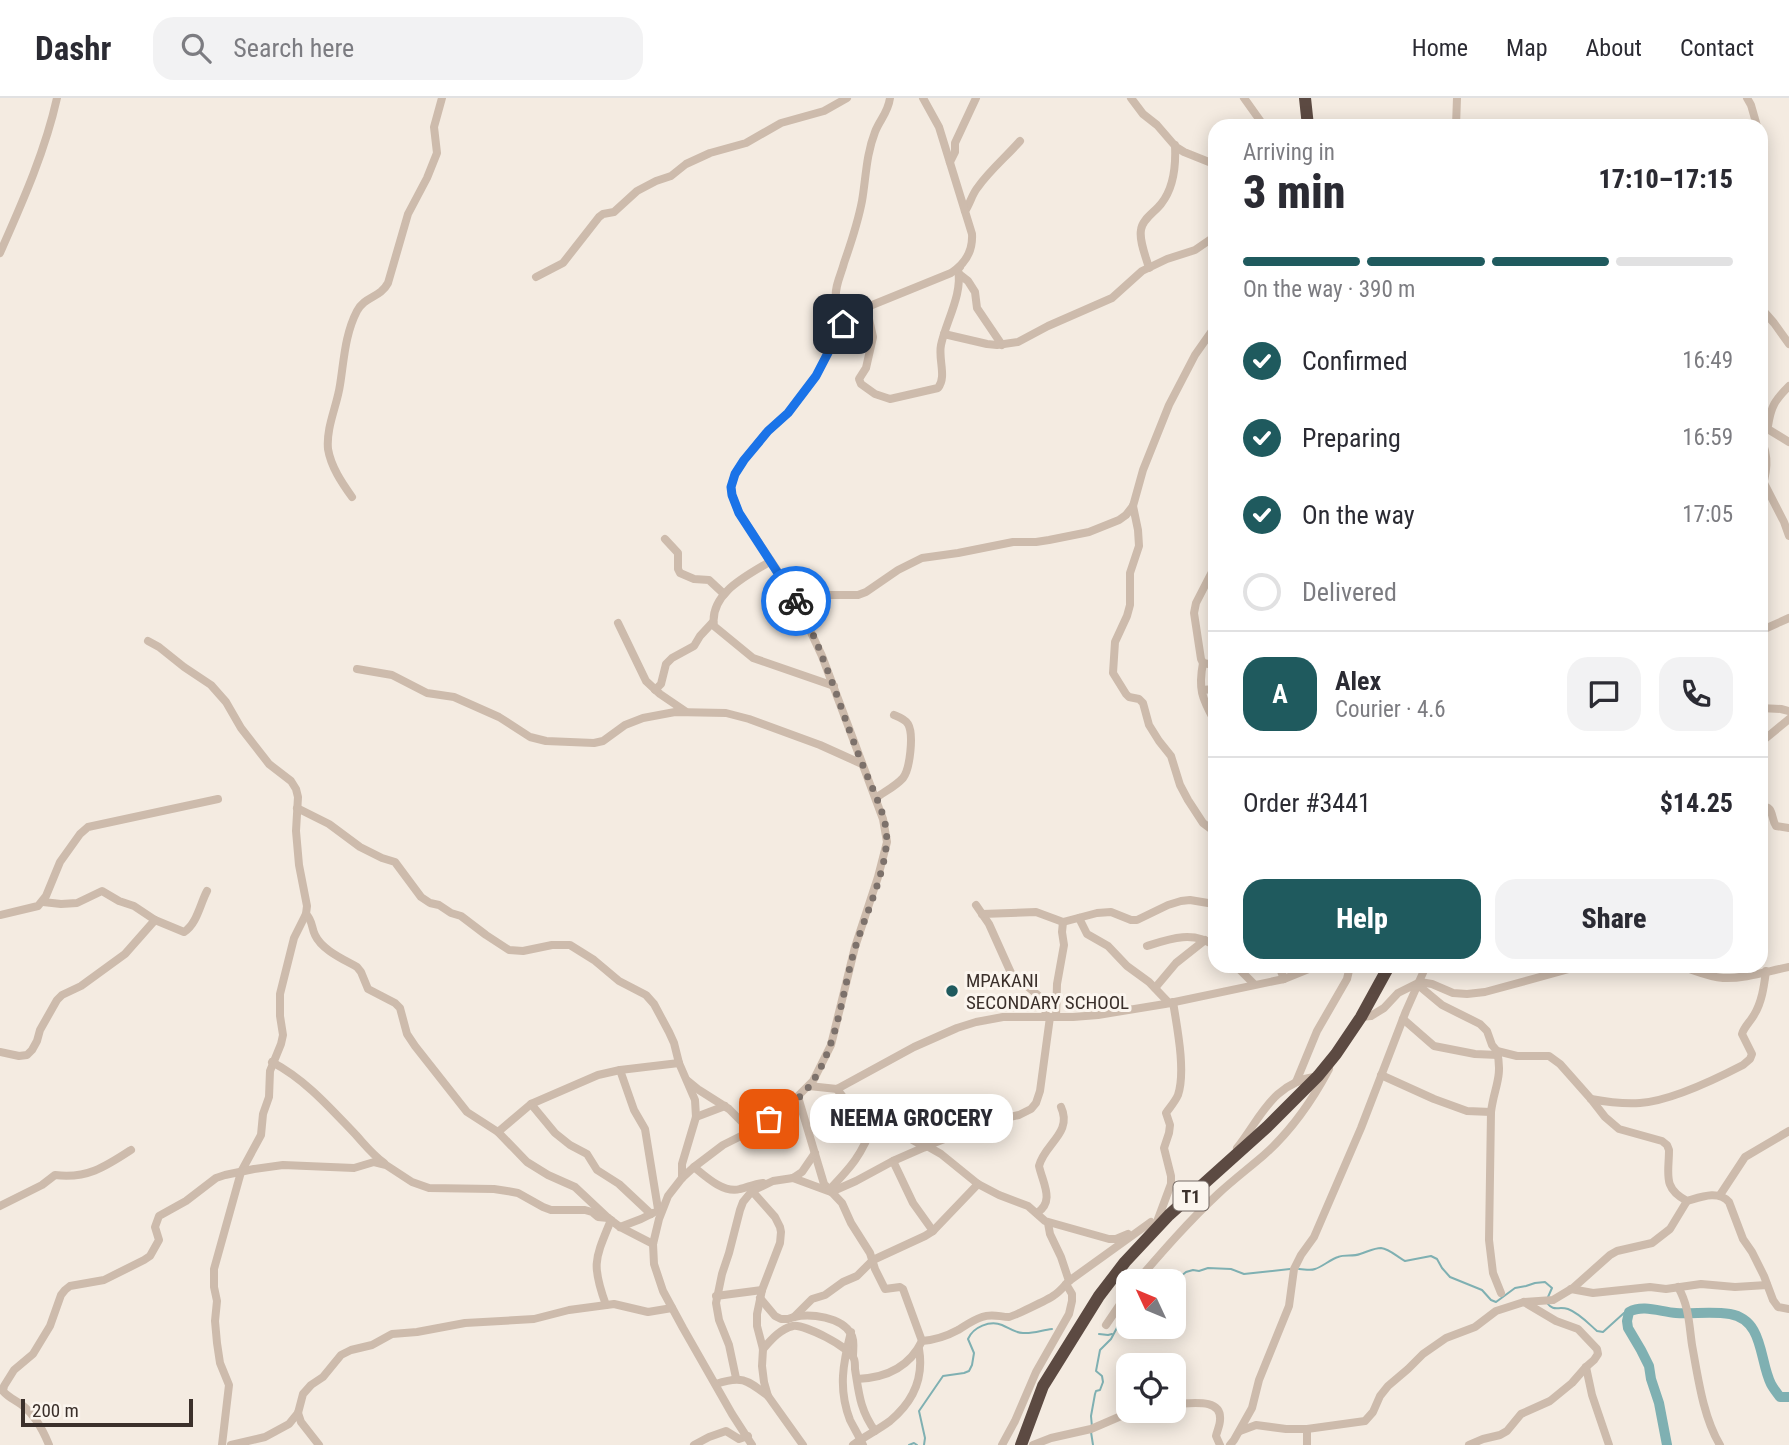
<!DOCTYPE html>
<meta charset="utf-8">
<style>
body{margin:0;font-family:"Roboto Condensed",sans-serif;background:#f2f2f3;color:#2b2b33;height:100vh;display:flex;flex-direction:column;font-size:26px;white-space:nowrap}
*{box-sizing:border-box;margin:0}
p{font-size:23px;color:#7c7c81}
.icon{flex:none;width:38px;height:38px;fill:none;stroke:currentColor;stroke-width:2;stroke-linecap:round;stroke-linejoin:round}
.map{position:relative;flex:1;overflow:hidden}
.side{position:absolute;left:1208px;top:21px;width:560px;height:854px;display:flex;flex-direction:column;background:#fff;border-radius:21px;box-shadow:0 4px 18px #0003}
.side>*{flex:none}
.needle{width:46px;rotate:314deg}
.fabs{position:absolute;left:1116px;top:1171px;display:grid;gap:14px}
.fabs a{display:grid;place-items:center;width:70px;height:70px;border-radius:14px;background:#fff;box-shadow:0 4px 18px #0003;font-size:35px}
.scale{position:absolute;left:21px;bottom:18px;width:172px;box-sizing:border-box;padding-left:7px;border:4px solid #3b302b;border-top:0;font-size:19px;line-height:24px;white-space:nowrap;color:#3b302b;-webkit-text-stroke:5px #fbf5ee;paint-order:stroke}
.pin{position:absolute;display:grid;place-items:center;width:60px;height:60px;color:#fff;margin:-30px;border-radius:14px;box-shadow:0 4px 10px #0006}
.courier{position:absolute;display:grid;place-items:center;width:70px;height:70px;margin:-35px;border:5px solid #1a73e8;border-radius:50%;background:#fff;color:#222;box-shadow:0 2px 9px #0007}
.bubble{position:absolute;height:49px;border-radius:21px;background:#fff;box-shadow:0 4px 18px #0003;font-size:23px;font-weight:800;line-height:49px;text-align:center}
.overview em{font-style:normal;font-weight:800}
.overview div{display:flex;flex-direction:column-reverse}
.overview{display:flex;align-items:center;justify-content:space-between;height:119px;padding:0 35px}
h1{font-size:46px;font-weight:800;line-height:52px}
.bar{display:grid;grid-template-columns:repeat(4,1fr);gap:10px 7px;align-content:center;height:84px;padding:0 35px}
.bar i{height:9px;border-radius:5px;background:#e1e1e2}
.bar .current{background:#1f5a5e}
.bar p{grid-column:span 4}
.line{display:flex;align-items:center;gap:18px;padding:0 35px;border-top:2px solid #e1e1e2}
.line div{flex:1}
.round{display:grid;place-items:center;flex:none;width:74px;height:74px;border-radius:21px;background:#f2f2f3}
ol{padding:0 35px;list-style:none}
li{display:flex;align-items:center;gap:21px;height:77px}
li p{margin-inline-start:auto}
li .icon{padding:7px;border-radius:50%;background:#1f5a5e;color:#fff;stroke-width:4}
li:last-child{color:#7c7c81}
li i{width:38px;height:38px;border:4px solid #e1e1e2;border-radius:50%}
.action{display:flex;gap:14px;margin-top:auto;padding:14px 35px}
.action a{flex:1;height:80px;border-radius:21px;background:#1f5a5e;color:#fff;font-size:28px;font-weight:800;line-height:80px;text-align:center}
.action a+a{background:#f2f2f3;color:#2b2b33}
header{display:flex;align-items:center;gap:42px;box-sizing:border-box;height:98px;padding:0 35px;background:#fff;border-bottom:2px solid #e1e1e2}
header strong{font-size:33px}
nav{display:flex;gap:38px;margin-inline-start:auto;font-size:24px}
.search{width:490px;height:63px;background:#f2f2f3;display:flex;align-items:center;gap:18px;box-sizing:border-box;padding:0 24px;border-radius:21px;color:#7c7c81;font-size:26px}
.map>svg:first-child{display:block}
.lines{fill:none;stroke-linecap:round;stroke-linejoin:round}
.stream{stroke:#7fb0b2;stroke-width:2}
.river{stroke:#7fb0b2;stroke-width:10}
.minor{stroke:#cdbbac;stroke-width:8}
.highway{stroke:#5c4a42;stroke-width:12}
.done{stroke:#7c716b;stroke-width:7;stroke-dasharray:0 12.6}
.route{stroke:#1a73e8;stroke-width:9}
.poi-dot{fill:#1f5a5e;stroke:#fbf5ee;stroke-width:2.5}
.labels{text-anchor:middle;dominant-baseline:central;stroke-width:6;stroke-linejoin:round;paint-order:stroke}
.shield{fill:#fbf5ee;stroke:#756b66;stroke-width:2}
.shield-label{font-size:18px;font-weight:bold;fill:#3b302b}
.poi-label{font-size:19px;fill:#3b302b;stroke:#fbf5ee;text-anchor:start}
</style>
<header>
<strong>Dashr</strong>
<div class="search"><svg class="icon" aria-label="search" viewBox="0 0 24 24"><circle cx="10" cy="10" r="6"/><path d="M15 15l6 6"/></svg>Search here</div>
<nav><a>Home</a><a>Map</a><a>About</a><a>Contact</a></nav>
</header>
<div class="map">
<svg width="1789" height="1347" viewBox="0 0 1789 1347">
<rect width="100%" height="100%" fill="#f4ebe1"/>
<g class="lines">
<g class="stream">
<path d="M 1299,1171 C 1304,1171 1310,1173 1315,1171 C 1322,1169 1331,1161 1338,1159 C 1345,1156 1353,1159 1360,1156 C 1367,1154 1374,1150 1381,1150 C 1390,1151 1397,1159 1405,1163 L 1431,1158 L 1437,1161 L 1442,1170 L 1450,1179 L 1482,1192 L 1491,1202 L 1496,1204 L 1515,1190 L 1526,1188 L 1535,1185 L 1545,1184 L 1552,1190 L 1548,1199"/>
<polyline points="1153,1183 1160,1178 1165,1183"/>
<polyline points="1174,1184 1186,1174 1193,1172 1199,1173 1208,1170 1231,1171 1244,1176 1290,1171"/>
<path d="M 1547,1205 C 1554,1214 1558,1208 1568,1211 C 1579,1215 1589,1226 1597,1233 L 1603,1234 L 1624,1215 L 1629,1214"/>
<polyline points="1099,1236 1108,1237 1112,1236"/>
<polyline points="1092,1329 1091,1318 1095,1296 1096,1293 1100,1292 1103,1284 1102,1278 1096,1273 1100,1252 1111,1241 1120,1224 1129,1213"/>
<polyline points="1091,1334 1093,1347"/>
<polyline points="909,1347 914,1345 917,1347"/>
<path d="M 924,1347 L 925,1340 L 919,1313 L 943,1278 L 964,1275 L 969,1273 L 972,1267 L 974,1255 L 968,1241 C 973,1229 990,1222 1002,1227 C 1009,1230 1015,1235 1023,1235 C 1033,1236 1042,1232 1052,1231"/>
</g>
<path class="river" d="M 1667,1347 L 1659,1305 L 1651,1281 L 1649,1268 L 1641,1252 L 1628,1230 L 1627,1223 L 1629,1214 C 1643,1206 1661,1214 1676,1215 C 1694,1216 1712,1213 1730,1216 C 1764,1222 1759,1262 1771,1286 C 1773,1290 1777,1295 1780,1299 L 1789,1299"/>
<g class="minor">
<polyline points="1131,0 1143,16 1157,27 1176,49 1184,54 1214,66"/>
<polyline points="1244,0 1264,28"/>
<polyline points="1747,0 1751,7 1757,28"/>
<polyline points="1456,28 1457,0"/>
<polyline points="1760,45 1760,74"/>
<polyline points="950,64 955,54 955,45 976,0"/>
<path d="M 965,113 C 970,106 972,96 978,89 C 990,72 1006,59 1020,43"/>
<path d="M 0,155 C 22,105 45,54 57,0"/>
<path d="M 1149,170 C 1146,159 1139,143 1141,132 C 1142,121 1155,114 1161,106 C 1174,90 1176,67 1175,47"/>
<polyline points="959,176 968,183 975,194 977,210 1002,247"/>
<polyline points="536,179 563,165 599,119 603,116 614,114 637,93 656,83 671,78 686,66 710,55 746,45 781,25 824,13 847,0"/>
<path d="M 866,208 L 873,239 L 866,270 L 859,281 L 861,286 L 875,296 L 890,301 L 938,290 C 947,279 938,261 941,247 C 946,223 963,196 958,171 L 960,169"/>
<polyline points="1760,209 1774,225 1789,246"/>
<path d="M 849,217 C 843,213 837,210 836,202 C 834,189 841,177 844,165 C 851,145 858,124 862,103 C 866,80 866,57 875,34 C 880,21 888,15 890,0"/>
<polyline points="944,236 987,246 997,247 1018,244 1048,228 1112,200 1142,173 1167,161 1195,152 1214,139"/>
<polyline points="1766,330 1789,344"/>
<path d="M 1760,334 L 1768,328 C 1771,308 1775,302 1789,288"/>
<path d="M 1760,339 C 1770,358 1767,376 1760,396"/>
<polyline points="1764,385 1784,424 1789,438"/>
<path d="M 352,399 C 342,385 331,369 328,351 C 326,329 337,308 340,287 C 344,262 345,236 357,213 C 365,198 380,200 388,185 L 408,116 L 427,80 L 437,55 L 434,29 L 442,0"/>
<polyline points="1133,408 1138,432 1139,448 1130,475 1130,507 1127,518 1115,544 1113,575 1126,596 1129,599 1139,601 1143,605 1149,627 1159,643 1171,658 1180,687 1188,702 1203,725 1211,731"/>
<polyline points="665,441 678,455 678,471 680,475 694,481 709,482 724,496"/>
<path d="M 771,463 C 748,477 709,495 714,528 L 753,560 L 834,588"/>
<polyline points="1214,470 1196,505 1194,515 1201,561 1203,565 1214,567"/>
<polyline points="790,493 800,493 822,497 858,497 866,494 898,472 922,460 958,455 1013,444 1036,444 1049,442 1089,434 1119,422 1126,417 1133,408 1143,372 1169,307 1195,257 1214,230"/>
<polyline points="618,525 646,583 660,596 685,613"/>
<polyline points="1760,533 1789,520"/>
<polyline points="148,543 159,549 184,569 211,587 226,604 241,630 269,666 291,683 296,691 298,699 296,733 299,767 307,808 306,816 294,840 280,896 280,918 283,937 281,946 270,973 269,999 263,1016 261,1037 241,1074 214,1171 214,1189 217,1203 215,1223 217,1245 220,1265 229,1287 222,1347"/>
<path d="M 1203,565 C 1198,591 1202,600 1214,622"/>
<polyline points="357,571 392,577 427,595 454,599 499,619 530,639 546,643 594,645 603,643 625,627 643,620 675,614 726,615 749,621 820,647 862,666"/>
<polyline points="655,592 661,586 666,566 672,560 694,548 700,538 713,524"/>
<polyline points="1202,592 1214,591"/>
<polyline points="1760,610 1781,611 1789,613"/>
<polyline points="1760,645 1789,621"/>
<path d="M 876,700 C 884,694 896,688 903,680 C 910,671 914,636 908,626 C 905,621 899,619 894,617"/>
<path d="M 1760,708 C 1775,708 1770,719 1776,728 L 1789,730"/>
<polyline points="297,710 329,726 360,749 382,760 395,764 421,799 430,805 439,807 451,815 461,818 486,837 509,852 523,853 552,847 570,847 594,862 619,883 646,897 654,906 669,934 674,945 679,965 695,1002 696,1019 682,1066 682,1080"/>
<path d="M 43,804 L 61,806 L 77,805 L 102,793 L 119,803 L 134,808 L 155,822 L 184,834 C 197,826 200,806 207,793"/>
<polyline points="976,807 989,826 1011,875 1039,898 1045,909 1046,919"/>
<path d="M 306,816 C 313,823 311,829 315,837 C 322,852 343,861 357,869 L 361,874 L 368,891 L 395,905 L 400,910 L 407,936 L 415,948 L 467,1014 L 498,1034 L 527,1064 L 548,1077 L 575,1089 L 608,1120 L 620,1129 L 653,1146"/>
<polyline points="982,816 1036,814 1063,824 1097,815 1111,814 1131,822 1137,822 1168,807 1181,803 1190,802 1214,806"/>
<polyline points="0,817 38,808 46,798 60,764 80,736 88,729 218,701"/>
<polyline points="1079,820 1087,836 1108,848 1127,868 1149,884 1169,905"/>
<path d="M 1147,848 C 1169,841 1194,832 1214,848"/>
<polyline points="1236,868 1254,886"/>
<polyline points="1279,868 1284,881"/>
<path d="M 1680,868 C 1694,872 1708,879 1723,880 C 1745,881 1768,873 1789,869"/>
<path d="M 1418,887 L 1442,907 L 1480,926 L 1487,933 L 1492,947 L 1497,953 L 1517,958 L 1549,958 L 1560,966 L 1591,1001 L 1605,1019 L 1619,1031 L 1662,1043 L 1667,1047 L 1669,1052 C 1669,1076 1662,1090 1687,1103 C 1701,1099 1718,1092 1729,1104 L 1743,1141 L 1752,1154 L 1764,1178 L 1773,1202 L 1778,1209 L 1789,1211"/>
<polyline points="1155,890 1176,865 1205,842"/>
<polyline points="1056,919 1057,886 1064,847 1062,834 1063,824"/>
<polyline points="1361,919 1371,918 1384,910 1398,895 1420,884 1432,886 1453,895 1467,896 1485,894 1569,871 1624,868"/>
<polyline points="1403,921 1434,948 1475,956 1498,957"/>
<path d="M 1497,953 C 1503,980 1494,989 1491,1014 L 1489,1142 L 1493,1175 L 1501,1195"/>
<polyline points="0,954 19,958 27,957 32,952 37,943 40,932 57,902 62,897 81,888 125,856 155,822"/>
<path d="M 272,964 C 306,982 330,1010 356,1037 C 366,1048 372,1056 384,1065"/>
<polyline points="620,972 634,1012 645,1031 658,1111"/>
<polyline points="1381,977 1434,1001 1467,1013 1491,1014"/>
<polyline points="688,983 699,992 729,1011 751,1033"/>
<polyline points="1296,984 1317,933 1347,881 1350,868"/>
<polyline points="809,988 837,991 914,949 957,930 976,924 1003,919 1073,919 1098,917 1165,906 1284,881 1316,868"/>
<polyline points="837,991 854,1014 863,1021 884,1031 902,1036 925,1049"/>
<polyline points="798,999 824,1086 842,1105 851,1125 870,1155 875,1171 885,1191 900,1189 903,1191 922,1243"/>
<path d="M 1591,1001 C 1607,1004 1624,1006 1640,1005 C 1670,1003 1716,981 1743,967 L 1750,961 L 1752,956 L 1742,936 C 1744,929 1750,924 1754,917 C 1762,904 1764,888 1766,873"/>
<polyline points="531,1006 555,1035 570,1047 587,1056 597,1072 619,1086 651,1116"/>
<polyline points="696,1019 725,1008"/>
<polyline points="498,1034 531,1006 598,977 620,972 679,965"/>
<polyline points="927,1048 941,1056 978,1086 999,1097 1028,1108 1045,1123 1109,1141 1116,1141 1128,1136"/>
<path d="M 1237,1050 C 1262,1018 1272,985 1318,978"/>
<polyline points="893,1063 913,1105 933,1133"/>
<path d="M 694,1069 C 705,1078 724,1096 740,1091 C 748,1089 754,1086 763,1085"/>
<polyline points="793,1080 831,1094 856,1083 893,1063 934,1045 992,1023 1019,1017 1031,1011 1036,1005 1040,993 1050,919"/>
<path d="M 829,1092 C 851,1069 862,1057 873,1026"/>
<polyline points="752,1093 775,1119 780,1129 781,1134 780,1145 762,1192 757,1216 757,1228 763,1251 762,1268 764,1284 768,1298 803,1347"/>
<polyline points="1720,1097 1745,1059 1789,1033"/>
<path d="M 0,1108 L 42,1087 L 55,1077 C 87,1081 105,1069 131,1052"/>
<path d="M 1037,1115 C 1055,1103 1043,1086 1039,1068 C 1044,1046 1073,1035 1061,1009"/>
<path d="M 1158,1121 L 1171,1086 L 1171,1078 L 1164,1050 L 1169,1035 L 1170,1027 L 1166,1015 C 1170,1009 1175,1004 1178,997 C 1186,973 1177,929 1173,904"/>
<polyline points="1048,1125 1050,1136 1061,1159 1069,1183"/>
<polyline points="620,1129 641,1121 653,1115"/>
<path d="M 1137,1183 C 1163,1153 1189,1123 1218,1096 C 1233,1082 1249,1070 1264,1057 C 1291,1033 1312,1003 1329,971"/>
<path d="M 1678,1189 C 1689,1208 1689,1226 1692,1247 C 1698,1279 1703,1319 1720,1347"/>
<polyline points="1571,1191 1593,1195 1650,1189 1666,1191 1701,1186 1735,1189 1767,1187"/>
<polyline points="716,1198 762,1192"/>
<polyline points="760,1200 775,1218 781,1221 788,1221 794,1219 812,1201 825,1197 843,1184 857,1178 873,1162 925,1138 933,1133 978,1086"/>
<path d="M 606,1207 C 591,1166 595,1161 611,1122"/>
<path d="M 794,1219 C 810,1215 842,1219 851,1236 C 855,1242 853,1252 853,1258"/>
<polyline points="1106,1227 1129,1193"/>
<path d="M 851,1234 C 843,1265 838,1291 850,1322 C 854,1330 859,1338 863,1347"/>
<path d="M 763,1251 C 771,1242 780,1231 793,1228 C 804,1226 850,1249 854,1261 C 855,1263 855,1269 855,1271 C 859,1296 860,1312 875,1333"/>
<polyline points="1586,1269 1592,1297 1609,1347"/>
<polyline points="736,1280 729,1247 719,1222 716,1205 722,1176 729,1155 740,1112 743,1104 752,1093 773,1083 793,1080 802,1074 815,1055"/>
<path d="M 857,1281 C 885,1280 909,1270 922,1243 C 934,1242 947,1238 958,1232 C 966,1227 973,1222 982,1219 C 992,1215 1000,1219 1009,1219 C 1012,1219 1049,1201 1053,1198 C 1060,1194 1064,1188 1069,1183 L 1151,1124"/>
<path d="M 716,1286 C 742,1277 747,1282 768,1298"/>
<path d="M 1174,1306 C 1189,1306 1222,1299 1220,1322 C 1220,1327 1217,1333 1216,1338 L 1220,1347"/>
<polyline points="298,1315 301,1324 319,1347"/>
<polyline points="1240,1333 1256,1327 1286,1331 1307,1331 1365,1323 1373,1314 1380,1298 1388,1288 1408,1271 1423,1256 1446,1240 1475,1229 1496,1213 1524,1204 1553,1202 1573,1190 1610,1157 1617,1153 1652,1145 1670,1131 1687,1103"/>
<path d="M 49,1347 C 43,1332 35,1317 22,1307 C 15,1302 8,1299 3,1293 L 4,1288 L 14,1272 L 33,1256 L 50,1228 L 61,1197 L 65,1192 L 70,1188 L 104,1182 L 144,1162 L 150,1158 L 159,1142 L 155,1129 L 159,1118 L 186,1103 L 216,1080 L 225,1077 L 254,1071 L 283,1067 L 354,1070 L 374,1064 L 386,1067 L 412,1084 L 429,1090 L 494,1091 L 507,1093 L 518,1095 L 543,1109 L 551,1112 L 585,1112 L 592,1114 L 598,1119 L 608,1120"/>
<polyline points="231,1347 265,1339 289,1326 298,1315 303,1296 311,1287 323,1279 341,1257 351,1252 372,1247 392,1236 417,1234 465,1225 534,1221 569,1212 614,1206 648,1214 672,1210"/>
<polyline points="694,1347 709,1339 726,1333 739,1341 748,1338"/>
<path d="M 752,1347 L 732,1316 L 683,1230 L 663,1193 L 654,1166 L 653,1146 L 659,1121 L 668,1098 L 682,1080 L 694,1069 L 723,1047 L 751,1033 L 787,1009 L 813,983 L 831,947 L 855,849 L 878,779 L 887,744 L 883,721 L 822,558 L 793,496 L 739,415 L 732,397 L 731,389 L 735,376 L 744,362 L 768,333 L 788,315 L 816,278 L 843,226 L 850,216 L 951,175 C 965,166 973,153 972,136 L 939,29 L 923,0"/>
<path d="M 853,1347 C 865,1338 878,1332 890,1323 C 913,1304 924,1280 919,1251"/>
<polyline points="1002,1347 1015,1323 1036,1274 1069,1216 1072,1203 1072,1196 1066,1186"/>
<polyline points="1033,1347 1051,1340 1091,1331 1135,1312"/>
<polyline points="1230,1347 1234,1342 1252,1310 1259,1282 1289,1208 1294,1171 1301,1157 1314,1139 1361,1030 1406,913 1426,868"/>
<polyline points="1307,1347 1307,1331"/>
<polyline points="1469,1347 1483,1341 1500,1337 1507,1333 1521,1316 1550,1303 1572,1285 1586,1269 1594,1262 1598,1256 1597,1251 1578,1231 1556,1223 1524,1204"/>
</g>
<g class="highway">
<polyline points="1305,0 1308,28"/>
<polyline points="1021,1347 1043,1288 1099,1198 1125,1164 1169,1117 1267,1029 1318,978 1336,956 1361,919 1389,868"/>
</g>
</g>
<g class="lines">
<path class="done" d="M 769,1021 C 785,1011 803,999 813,983 C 839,943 842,892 856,847 C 866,815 891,763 886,730 C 882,708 870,686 862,665 C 848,631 837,595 823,561 C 816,541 806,522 796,503"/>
<polyline class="route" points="796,503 739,415 732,397 731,389 735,376 744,362 768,333 788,315 816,278 843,226"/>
</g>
<circle class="poi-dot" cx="952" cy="893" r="7"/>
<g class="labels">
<rect class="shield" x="1173.5" y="1083.5" width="35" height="29" rx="5"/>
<g class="shield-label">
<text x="1191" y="1098">T1</text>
</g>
<g class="poi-label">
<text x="966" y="882">MPAKANI<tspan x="966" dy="22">SECONDARY SCHOOL</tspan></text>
</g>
</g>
</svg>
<div class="fabs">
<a><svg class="needle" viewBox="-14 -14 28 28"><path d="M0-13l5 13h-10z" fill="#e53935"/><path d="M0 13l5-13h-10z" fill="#7c7c81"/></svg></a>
<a><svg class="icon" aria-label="locate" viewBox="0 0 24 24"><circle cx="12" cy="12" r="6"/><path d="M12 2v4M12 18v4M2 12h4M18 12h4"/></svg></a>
</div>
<div class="scale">200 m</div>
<div class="pin" style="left:769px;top:1021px;background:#ea580c"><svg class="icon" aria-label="bag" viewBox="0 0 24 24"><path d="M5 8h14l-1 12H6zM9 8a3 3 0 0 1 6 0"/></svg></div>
<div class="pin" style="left:843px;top:226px;background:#1f2937"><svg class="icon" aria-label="home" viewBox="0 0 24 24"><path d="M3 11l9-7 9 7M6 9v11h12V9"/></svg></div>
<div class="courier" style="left:796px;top:503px"><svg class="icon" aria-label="bike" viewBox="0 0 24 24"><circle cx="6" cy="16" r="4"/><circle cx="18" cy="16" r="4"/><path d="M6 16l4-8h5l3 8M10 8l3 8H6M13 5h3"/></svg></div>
<div class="bubble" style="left:810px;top:996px;width:203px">NEEMA GROCERY</div>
<section class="side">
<div class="overview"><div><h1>3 min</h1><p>Arriving in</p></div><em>17:10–17:15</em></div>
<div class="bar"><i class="current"></i><i class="current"></i><i class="current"></i><i></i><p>On the way · 390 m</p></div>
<ol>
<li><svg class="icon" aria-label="check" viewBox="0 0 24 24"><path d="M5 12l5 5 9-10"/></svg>Confirmed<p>16:49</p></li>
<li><svg class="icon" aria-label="check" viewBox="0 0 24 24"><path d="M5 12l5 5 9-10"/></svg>Preparing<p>16:59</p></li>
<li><svg class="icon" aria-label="check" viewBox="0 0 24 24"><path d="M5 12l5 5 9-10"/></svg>On the way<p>17:05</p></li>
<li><i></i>Delivered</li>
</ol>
<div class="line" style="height:126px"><b class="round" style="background:#1f5a5e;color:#fff">A</b><div><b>Alex</b><p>Courier · 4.6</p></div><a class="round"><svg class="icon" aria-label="chat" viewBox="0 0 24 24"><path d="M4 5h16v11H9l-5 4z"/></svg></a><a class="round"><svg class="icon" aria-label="phone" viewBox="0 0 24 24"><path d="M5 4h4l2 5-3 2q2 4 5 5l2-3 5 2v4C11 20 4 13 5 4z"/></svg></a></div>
<div class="line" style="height:91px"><div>Order #3441</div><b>$14.25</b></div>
<div class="action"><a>Help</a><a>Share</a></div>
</section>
</div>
